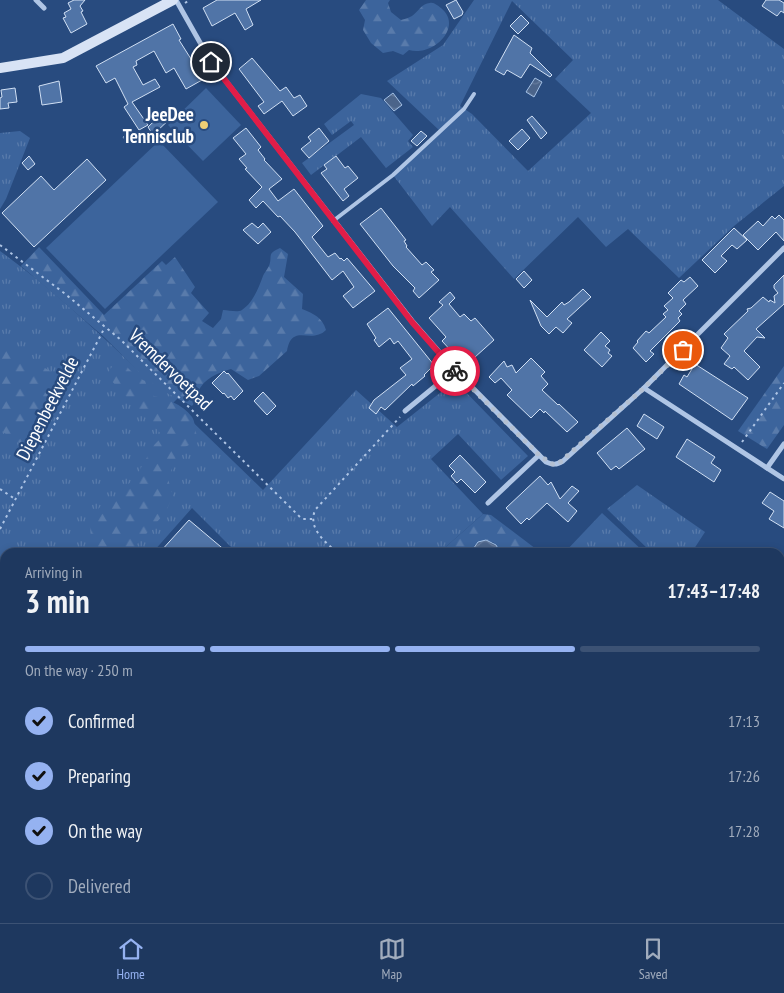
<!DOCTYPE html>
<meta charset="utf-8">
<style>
body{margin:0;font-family:"PT Sans Narrow",sans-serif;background:#263f65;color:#f1f3f6;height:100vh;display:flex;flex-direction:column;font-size:19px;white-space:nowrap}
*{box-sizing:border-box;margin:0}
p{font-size:16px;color:#a1acbd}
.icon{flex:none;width:28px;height:28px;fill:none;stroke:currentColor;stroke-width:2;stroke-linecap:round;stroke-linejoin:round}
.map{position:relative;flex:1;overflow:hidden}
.sheet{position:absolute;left:0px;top:548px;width:785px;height:376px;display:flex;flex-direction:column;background:#1e385f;border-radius:15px 15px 0 0;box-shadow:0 2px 8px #0003,0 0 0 1px #3c5274}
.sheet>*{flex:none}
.pin{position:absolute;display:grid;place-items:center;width:42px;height:42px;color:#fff;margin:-21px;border:2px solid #fff;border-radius:50%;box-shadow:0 1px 5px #0007}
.courier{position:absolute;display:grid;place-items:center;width:50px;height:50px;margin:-25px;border:4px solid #e11d48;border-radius:50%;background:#fff;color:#222;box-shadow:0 1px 6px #0007}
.headline em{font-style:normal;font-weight:800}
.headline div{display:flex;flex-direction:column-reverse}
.headline{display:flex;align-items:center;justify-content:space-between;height:85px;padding:0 25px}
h1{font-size:32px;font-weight:800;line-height:38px}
.bar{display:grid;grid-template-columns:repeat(4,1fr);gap:8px 5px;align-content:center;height:60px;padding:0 25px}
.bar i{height:6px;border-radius:4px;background:#3c5274}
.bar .on{background:#95b2f1}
.bar p{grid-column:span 4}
ol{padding:0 25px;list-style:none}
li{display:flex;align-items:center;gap:15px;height:55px}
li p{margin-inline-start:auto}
li .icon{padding:5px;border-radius:50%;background:#95b2f1;color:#111;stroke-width:4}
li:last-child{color:#a1acbd}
li i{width:28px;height:28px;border:2px solid #3c5274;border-radius:50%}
.tab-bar{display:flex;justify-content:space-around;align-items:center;height:70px;border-top:1px solid #3c5274;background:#1e385f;font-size:14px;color:#a1acbd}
.tab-bar a{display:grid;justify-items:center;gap:2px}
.tab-bar .on{color:#95b2f1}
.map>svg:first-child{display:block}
.grass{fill:url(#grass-tufts);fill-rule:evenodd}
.forest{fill:url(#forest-firs)}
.pitch{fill:#3c649c}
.water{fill:url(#water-waves);stroke:#a3c0e5}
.building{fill:#5074a7;stroke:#d1e0f4}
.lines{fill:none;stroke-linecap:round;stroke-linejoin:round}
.path{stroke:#afc5e5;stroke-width:2;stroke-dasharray:2.5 4;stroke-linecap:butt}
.lane{stroke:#afc5e5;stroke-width:4}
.street{stroke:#afc5e5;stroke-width:5}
.secondary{stroke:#d8e3f5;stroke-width:10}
.done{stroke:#b4c0d2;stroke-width:5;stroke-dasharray:0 9}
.route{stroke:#e11d48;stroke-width:6}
.poi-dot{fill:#edce75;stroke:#284b7f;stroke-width:2}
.labels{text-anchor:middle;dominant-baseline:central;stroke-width:5;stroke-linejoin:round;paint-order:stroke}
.poi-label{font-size:19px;font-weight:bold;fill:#fff;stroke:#284b7f;text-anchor:end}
.street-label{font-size:19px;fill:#fff;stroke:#284b7f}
</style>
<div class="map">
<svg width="784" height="923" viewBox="0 0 784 923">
<defs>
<pattern id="grass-tufts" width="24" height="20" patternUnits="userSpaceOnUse" patternTransform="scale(1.25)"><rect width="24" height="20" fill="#3c649c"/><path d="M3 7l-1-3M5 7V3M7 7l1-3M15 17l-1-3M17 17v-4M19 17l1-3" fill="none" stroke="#597bab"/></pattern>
<pattern id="forest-firs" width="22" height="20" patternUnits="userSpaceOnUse" patternTransform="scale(1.25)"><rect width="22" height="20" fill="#3c649c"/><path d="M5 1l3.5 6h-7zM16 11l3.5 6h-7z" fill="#597bab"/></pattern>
<pattern id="water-waves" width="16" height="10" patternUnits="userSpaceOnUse" patternTransform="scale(1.25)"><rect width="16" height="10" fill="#4b648a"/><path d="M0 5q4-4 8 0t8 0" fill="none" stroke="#667b9c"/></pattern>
</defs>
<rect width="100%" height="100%" fill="#284b7f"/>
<g class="grass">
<path d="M 474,0 L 718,0 L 784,49 L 784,186 L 734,226 L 679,278 L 628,229 L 606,247 L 578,217 L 514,279 L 450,207 L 432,226 L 393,175 L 440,131 L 387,81 L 443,45 ZM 512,1 L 573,60 L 555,79 L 591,113 L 528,171 L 472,114 L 460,106 Z"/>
<polygon points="361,94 381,98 413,135 408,141 413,147 386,168 361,137 311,175 302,163 354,125 351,121 332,135 324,124"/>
<polygon points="20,131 30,138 6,199 0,209 0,133"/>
<path d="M 0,251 C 51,288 98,332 143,375 L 198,324 L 225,351 L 173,403 L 263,490 L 356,390 L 397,427 L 455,381 L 528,456 L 501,480 L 458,434 L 431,459 L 483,514 L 440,552 L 236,552 L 192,508 L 153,552 L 5,552 L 5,588 L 0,581 Z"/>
<polygon points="637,485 705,532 692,552 651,552 607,509"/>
<polygon points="602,513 644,552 565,552"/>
<polygon points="337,919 533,919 539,923 340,923 341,921"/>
</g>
<g class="forest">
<path d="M 366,0 L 390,0 L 388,3 L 391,12 L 401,20 C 404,19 409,18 412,16 C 418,12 422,3 430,3 C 434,2 438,6 441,8 C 464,27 433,57 409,50 L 403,55 L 393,51 L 383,53 L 371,43 L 363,30 L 365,20 L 359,10 Z"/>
<path d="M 39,247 L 104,315 L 162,261 L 166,265 L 175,257 L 195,287 L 191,293 L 209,313 L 202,321 L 213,328 L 221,319 L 223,310 C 229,310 237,313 242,310 C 253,303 259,287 263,276 C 264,273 267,270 269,266 C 273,256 266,254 280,248 L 288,254 L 284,277 L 303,294 L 302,309 C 314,314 322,317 326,330 C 311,345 292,322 287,351 L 259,376 L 248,380 L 231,369 C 218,373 204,378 198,392 C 196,397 196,401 192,406 L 157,388 L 145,375 L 143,376 L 103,336 L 21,266 Z"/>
<polygon points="0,342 57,375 58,382 25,443 21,444 0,430"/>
<path d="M 116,363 L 123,363 L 137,377 L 145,381 L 150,395 C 164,398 183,404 192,417 C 195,421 195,430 197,436 L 191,444 L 179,450 L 168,479 L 173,496 L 165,513 L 130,552 L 83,552 L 91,537 L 89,519 L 101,506 L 113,503 L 138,473 L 154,445 L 163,436 L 108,377 L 110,369 Z"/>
<polygon points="784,366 784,425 767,449 738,431"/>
<polygon points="483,514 491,515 540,552 500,552 499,549 493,542 475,545 471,552 440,552"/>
<polygon points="780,862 784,865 784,923 698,923 701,919 780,919"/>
<polygon points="533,919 567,919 564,923 539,923"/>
<polygon points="568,919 639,919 645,923 575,923"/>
</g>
<g class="pitch">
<polygon points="206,88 241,125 203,161 168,125"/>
<polygon points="159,141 218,202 105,309 46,248"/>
</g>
<g class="water">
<polygon points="535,78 542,82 534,97 526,92"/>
<polygon points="393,93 402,105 394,111 384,100"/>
<polygon points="486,540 496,545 500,552 471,552 478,542"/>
</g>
<g class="building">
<polygon points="74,0 85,0 80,6 83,11 81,12 87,24 71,33 63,18 66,17 64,13 71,9 68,3"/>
<polygon points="217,0 261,0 246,9 253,25 245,30 235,13 212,26 203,8"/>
<polygon points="456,0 463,12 462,15 454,19 446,5"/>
<polygon points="766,0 779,0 784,3 784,13 781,11 777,16 762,6"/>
<polygon points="521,15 529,23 518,34 510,26"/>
<polygon points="173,24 181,39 179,40 198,70 196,71 202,80 186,89 174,68 166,73 154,51 136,61 137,65 133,67 143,85 155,79 160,87 132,102 148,125 139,130 124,107 128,104 115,78 106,83 96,66"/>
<polygon points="514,35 532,48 530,53 552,75 550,77 530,64 521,78 507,70 504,75 495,70"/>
<polygon points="252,58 280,91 286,87 294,98 300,95 307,106 293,116 282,101 264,114 258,106 264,102 239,69"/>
<polygon points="59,81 62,102 42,105 39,86"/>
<polygon points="15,88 17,102 8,103 9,108 0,109 0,98 2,97 1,90"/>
<polygon points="171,105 176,113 153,135 148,127"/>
<polygon points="532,116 547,133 541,139 527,120"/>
<polygon points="246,128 261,147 258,150 265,159 264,160 282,179 269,189 278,201 294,189 323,226 312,237 328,257 335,253 340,259 341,258 344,261 347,258 375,291 353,308 343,296 354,287 343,271 332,280 295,232 280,216 278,217 263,201 256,208 249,200 262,187 245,169 247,168 239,159 246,154 233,138"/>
<polygon points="319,128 329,141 309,158 301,149 311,141 308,137"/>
<polygon points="522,129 530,138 518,150 509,141"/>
<polygon points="130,131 136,138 129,145 123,137"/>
<polygon points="421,131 427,136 417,146 411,141"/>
<polygon points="29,156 35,164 28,170 22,163"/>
<polygon points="336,156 345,168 348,166 358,178 344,189 349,196 343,201 321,173 327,169 324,165"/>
<polygon points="87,159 106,180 34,247 2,213 41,176 54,190"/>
<polygon points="381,208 406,240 404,241 407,246 406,247 422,265 426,262 434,270 431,272 439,280 419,298 413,291 415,288 393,266 360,224"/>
<polygon points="779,215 784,220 784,241 776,232 758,250 743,235 758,221 763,226 772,216 775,219"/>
<polygon points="252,223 258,228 263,223 271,232 258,244 243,230"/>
<polygon points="734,228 747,240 737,249 732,245 721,256 727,261 715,273 702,260"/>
<polygon points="524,271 532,280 524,288 516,279"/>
<polygon points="784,275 784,304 756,329 765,338 757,337 744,351 760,367 748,380 734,367 732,369 724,364 730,356 721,348 728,338 724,334 748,311 747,309 751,308 763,297 769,302 770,300 775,303 774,296 778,293 774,288 774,285"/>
<polygon points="690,277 698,286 683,300 686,304 679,311 682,314 678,318 680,321 650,351 654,354 646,362 633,348 638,342 637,341 646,331 649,333 666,317 663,314 668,310 664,306 673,298 668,293 681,280 684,282"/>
<polygon points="583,289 591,297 567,319 572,323 563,333 556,327 549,334 541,326 530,300 547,317 562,302 564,305 569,302"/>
<polygon points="450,292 455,298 449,304 460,317 464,314 471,321 475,318 494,340 465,366 442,341 446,337 429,318 443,305 439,302"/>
<polygon points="388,308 434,365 424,375 425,376 413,386 412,384 385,410 381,407 376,414 369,408 374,400 406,375 400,368 412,359 398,341 394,344 390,338 379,347 374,340 376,338 367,324"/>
<polygon points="601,332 610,341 605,346 610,350 608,353 612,356 602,367 584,350"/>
<polygon points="531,358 545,372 541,376 548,384 542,390 558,405 559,404 578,422 567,432 545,411 544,413 540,409 531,418 507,395 512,390 501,378 495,383 489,377 504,361 507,367 512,365 516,373"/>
<polygon points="695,364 748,398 732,420 679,384 684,375 687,377"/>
<polygon points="224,371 227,374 228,373 243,391 234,400 231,396 228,398 224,393 223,394 212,383"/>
<polygon points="263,392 276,406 267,415 254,401"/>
<polygon points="644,414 664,427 657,439 637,426"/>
<polygon points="627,428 645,449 619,469 616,466 611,470 597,453"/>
<polygon points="687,439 715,457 711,463 721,470 714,482 676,457"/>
<polygon points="460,455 486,482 475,493 461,479 457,483 451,476 455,472 449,466"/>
<polygon points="540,476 548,485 551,482 560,499 572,486 579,491 568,503 577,511 568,522 547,503 529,520 527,518 521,524 506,508"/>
<polygon points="770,492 784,501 784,528 769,519 774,511 762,503"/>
<polygon points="189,520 227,552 160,552"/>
</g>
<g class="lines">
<g class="path">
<polyline points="185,3 190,0"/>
<polyline points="0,245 64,293 121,340 300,517 303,519 312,519"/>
<polyline points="742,442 784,383"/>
<polyline points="0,489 15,499"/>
<polyline points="0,529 105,327"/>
<path d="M 336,552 C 324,540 308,529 315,510 L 400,417"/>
<polyline points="0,584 5,592"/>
<polyline points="453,919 453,923"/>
</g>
<polyline class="lane" points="333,221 393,175 464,109 474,94"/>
<g class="street">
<polyline points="36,0 44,8"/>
<path d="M 176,0 L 211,62 L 413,322 L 455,370 L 546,462 C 553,465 556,465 563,461 L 644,388 L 784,479"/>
<polyline points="644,388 784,248"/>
<polyline points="405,411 455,370"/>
<polyline points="767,468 784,444"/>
<polyline points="488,503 539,455"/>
<polyline points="780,711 784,707"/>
<polyline points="122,923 124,919"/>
</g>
<g class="secondary">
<polyline points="0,68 63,58 173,0"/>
<polyline points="0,899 5,901"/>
<polyline points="68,919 83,923"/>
</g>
</g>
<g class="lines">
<polyline class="done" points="455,371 539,455 552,464 558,464 644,388 683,350"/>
<polyline class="route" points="211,62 412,322 455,371"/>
</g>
<circle class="poi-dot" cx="204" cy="125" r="5"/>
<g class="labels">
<g class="poi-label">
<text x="194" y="114">JeeDee<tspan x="194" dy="22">Tennisclub</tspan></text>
</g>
<g class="street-label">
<text transform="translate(171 369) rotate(44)">Vremdervoetpad</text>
<text transform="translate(47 408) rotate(-63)">Diepenbeekvelde</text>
</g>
</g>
</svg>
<div class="pin" style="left:683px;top:350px;background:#ea580c"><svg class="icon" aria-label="bag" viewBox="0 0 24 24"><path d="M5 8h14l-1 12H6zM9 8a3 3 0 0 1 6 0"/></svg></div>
<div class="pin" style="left:211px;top:62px;background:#1f2937"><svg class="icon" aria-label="home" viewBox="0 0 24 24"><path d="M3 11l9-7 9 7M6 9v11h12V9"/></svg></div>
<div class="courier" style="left:455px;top:371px"><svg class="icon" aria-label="bike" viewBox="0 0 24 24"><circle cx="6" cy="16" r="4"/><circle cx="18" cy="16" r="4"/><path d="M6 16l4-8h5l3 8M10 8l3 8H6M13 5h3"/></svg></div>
<section class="sheet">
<div class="headline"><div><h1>3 min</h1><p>Arriving in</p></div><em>17:43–17:48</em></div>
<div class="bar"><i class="on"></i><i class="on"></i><i class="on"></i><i></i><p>On the way · 250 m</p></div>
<ol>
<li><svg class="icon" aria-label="check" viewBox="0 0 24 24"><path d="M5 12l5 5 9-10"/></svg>Confirmed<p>17:13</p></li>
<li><svg class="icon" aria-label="check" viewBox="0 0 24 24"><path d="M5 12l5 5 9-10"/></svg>Preparing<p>17:26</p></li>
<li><svg class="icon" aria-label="check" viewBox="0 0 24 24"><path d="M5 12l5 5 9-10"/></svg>On the way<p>17:28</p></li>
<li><i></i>Delivered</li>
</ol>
</section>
</div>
<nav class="tab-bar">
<a class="on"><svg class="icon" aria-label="home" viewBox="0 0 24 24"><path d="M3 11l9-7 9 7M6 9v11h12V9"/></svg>Home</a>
<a><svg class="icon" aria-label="map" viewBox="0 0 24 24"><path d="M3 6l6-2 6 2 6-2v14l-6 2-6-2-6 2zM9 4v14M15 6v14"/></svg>Map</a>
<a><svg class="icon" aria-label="saved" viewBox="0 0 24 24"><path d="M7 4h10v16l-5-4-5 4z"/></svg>Saved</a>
</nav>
